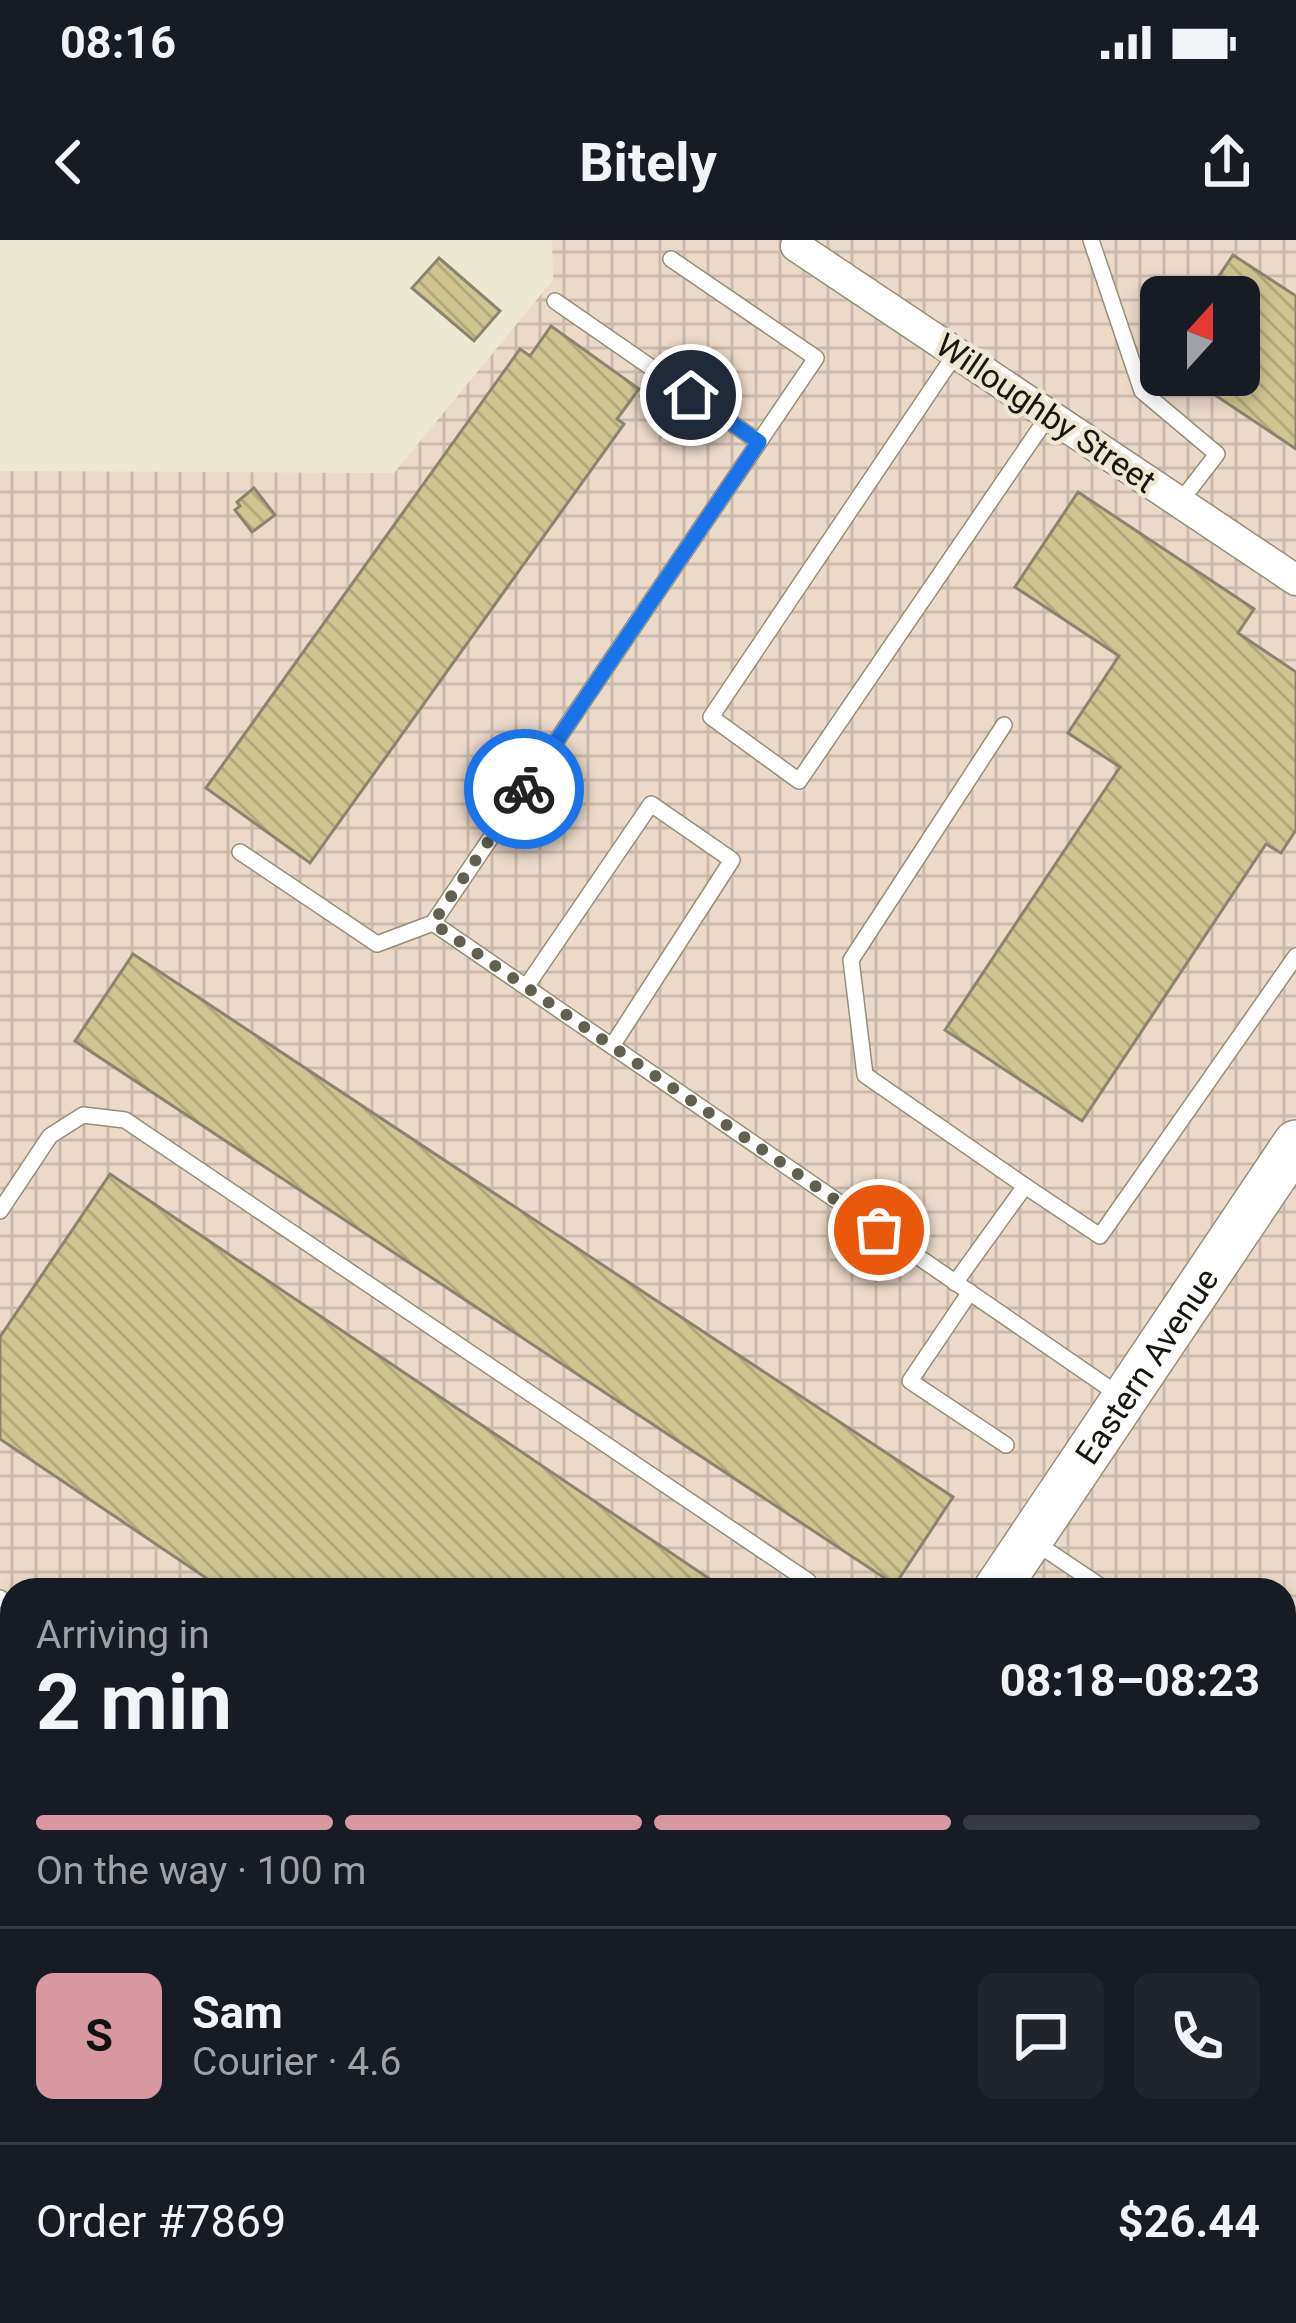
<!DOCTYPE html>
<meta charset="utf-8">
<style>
body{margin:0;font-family:Roboto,sans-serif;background:#20242c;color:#f1f3f6;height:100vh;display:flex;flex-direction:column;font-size:45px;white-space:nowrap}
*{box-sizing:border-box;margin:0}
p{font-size:39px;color:#9ea1a6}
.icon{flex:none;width:66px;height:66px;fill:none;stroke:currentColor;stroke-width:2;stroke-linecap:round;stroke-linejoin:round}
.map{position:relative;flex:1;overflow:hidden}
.details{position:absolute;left:0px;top:1338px;width:1296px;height:747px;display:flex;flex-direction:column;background:#171b24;border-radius:36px 36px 0 0;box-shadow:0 6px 18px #0003}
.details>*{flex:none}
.needle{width:78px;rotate:21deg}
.tools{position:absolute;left:1140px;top:36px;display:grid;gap:24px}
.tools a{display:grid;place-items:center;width:120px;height:120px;border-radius:18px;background:#171b24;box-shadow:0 6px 18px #0003;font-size:60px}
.pin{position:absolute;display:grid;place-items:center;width:102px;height:102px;color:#fff;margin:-51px;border:6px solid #fff;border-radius:50%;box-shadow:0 3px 12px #0007}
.courier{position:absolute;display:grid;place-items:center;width:120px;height:120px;margin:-60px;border:9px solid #1a73e8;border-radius:50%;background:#fff;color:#222;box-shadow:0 3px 15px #0007}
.headline em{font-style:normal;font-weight:700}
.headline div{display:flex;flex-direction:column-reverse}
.headline{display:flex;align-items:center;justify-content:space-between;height:204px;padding:0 36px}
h1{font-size:78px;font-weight:700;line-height:90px}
.bar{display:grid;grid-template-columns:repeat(4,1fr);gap:18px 12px;align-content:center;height:144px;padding:0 36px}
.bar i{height:15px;border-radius:9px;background:#363941}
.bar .on{background:#d898a2}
.bar p{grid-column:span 4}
.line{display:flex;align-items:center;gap:30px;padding:0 36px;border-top:3px solid #363941}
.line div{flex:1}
.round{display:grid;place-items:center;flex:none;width:126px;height:126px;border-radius:18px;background:#20242c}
.status{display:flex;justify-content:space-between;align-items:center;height:84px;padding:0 60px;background:#171b24;direction:ltr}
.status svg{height:33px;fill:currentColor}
header{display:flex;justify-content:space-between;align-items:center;height:156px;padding:0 36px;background:#171b24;font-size:54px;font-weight:700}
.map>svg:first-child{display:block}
.industrial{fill:url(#industrial-grid);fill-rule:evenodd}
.building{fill:url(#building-back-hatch);stroke:#89856f;stroke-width:3}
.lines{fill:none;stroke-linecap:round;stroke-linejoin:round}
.lane-casing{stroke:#938f79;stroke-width:18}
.street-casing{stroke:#938f79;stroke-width:33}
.secondary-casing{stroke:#938f79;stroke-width:48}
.lane{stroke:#fff;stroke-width:15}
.street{stroke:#fff;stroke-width:30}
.secondary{stroke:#fff;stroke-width:45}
.done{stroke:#626051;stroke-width:12;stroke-dasharray:0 21.6}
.route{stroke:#1a73e8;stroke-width:15}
.labels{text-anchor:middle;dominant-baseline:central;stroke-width:9;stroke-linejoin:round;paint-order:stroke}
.street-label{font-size:33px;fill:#17160d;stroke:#ede8d0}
</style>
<div class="status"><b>08:16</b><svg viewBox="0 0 49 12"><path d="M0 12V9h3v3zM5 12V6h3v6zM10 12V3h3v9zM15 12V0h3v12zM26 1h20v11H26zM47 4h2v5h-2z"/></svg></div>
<header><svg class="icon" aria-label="back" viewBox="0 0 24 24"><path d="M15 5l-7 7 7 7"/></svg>Bitely<svg class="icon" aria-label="share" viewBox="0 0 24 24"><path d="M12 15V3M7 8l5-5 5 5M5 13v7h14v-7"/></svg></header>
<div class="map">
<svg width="1296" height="2083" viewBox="0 0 1296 2083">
<defs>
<pattern id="industrial-grid" width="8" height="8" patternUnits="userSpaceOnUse" patternTransform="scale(3)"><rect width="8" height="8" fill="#ecdac9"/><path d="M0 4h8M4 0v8" fill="none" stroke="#cabaab"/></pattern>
<pattern id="building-back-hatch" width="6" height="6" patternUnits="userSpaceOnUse" patternTransform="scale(3)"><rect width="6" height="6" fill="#cfc590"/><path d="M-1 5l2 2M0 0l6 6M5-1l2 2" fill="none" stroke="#b1a87b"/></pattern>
</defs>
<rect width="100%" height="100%" fill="#ede8d0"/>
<path class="industrial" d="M 552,0 L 1296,0 L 1296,2083 L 0,2083 L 0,231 L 394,233 L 553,40 ZM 1161,57 L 1239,57 L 1239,135 L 1161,135 ZM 12,1350 L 1284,1350 L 1284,2073 L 12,2073 Z"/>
<g class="building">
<polygon points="1233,15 1296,56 1296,209 1185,135 1239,135 1239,57 1205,57"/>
<polygon points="439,18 500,71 474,101 412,48"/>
<polygon points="551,86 639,149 617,179 624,184 310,623 206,548 520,109 530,116"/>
<polygon points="254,248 275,275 252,292 235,270 240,266 237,262"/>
<polygon points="1078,252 1254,369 1238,393 1296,432 1296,590 1281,613 1266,604 1082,881 945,790 1120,527 1068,493 1119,416 1015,347"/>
<polygon points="133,714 953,1257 895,1345 75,801"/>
<polygon points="110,934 726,1350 224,1350 0,1199 0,1097"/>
<polygon points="12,1764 12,2073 226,2073 231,2083 8,2083 0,2066 0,1769"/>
</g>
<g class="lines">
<defs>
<g id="lane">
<polyline points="1091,0 1142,151 1217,214 1180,262"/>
<polyline points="671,19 816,118 433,683 1122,1157"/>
<polyline points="555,61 759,202"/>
<polyline points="956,113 711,477 799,541 1049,175"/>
<polyline points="1004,485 851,720 865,835 1025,946"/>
<polyline points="240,612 377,704 433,683"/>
<polyline points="526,747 651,564 732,620 612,806"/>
<polyline points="0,971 50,896 83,875 125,880 808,1341 813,1350"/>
<polyline points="955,1043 1025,946 1100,996 1296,716"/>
<polyline points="970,1052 910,1141 1006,1205"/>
<polyline points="1033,1301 1106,1350"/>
<polyline points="0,1358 12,1366"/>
<polyline points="1284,1469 1296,1477"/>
<polyline points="385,2083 392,2073"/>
</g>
<polyline id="street" points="796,6 1296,340"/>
<g id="secondary">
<path id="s1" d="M 996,1350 L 1296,903"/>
<polyline points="505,2083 512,2073"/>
</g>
</defs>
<use href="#lane" class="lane-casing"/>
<use href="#street" class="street-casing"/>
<use href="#secondary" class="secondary-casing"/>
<use href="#lane" class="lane"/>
<use href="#street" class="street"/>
<use href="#secondary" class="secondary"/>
</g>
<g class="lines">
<polyline class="done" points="524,549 433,683 879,990"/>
<polyline class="route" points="524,549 759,202 691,155"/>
</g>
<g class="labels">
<g class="street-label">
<text transform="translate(1046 173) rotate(34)">Willoughby Street</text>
<text stroke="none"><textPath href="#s1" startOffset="270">Eastern Avenue</textPath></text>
</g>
</g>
</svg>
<div class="tools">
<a><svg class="needle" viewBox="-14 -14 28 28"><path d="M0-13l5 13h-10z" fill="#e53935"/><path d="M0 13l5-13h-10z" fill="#9ea1a6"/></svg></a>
</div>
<div class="pin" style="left:879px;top:990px;background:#ea580c"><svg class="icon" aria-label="bag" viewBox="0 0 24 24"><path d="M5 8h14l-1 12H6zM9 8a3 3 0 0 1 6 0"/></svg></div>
<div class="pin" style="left:691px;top:155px;background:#1f2937"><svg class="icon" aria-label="home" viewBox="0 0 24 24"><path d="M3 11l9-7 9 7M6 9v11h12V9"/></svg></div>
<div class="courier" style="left:524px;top:549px"><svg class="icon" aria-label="bike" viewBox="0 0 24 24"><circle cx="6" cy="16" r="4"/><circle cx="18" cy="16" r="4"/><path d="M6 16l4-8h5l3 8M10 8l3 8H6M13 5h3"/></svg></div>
<section class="details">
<div class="headline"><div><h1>2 min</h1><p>Arriving in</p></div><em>08:18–08:23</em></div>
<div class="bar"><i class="on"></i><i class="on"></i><i class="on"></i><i></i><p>On the way · 100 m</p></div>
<div class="line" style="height:216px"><b class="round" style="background:#d898a2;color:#111">S</b><div><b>Sam</b><p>Courier · 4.6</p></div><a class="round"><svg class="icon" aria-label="chat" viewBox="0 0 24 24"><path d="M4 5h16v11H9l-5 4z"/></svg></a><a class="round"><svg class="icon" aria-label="phone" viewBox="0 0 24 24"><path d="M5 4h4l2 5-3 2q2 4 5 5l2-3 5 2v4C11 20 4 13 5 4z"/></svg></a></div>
<div class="line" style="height:156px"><div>Order #7869</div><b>$26.44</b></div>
</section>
</div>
